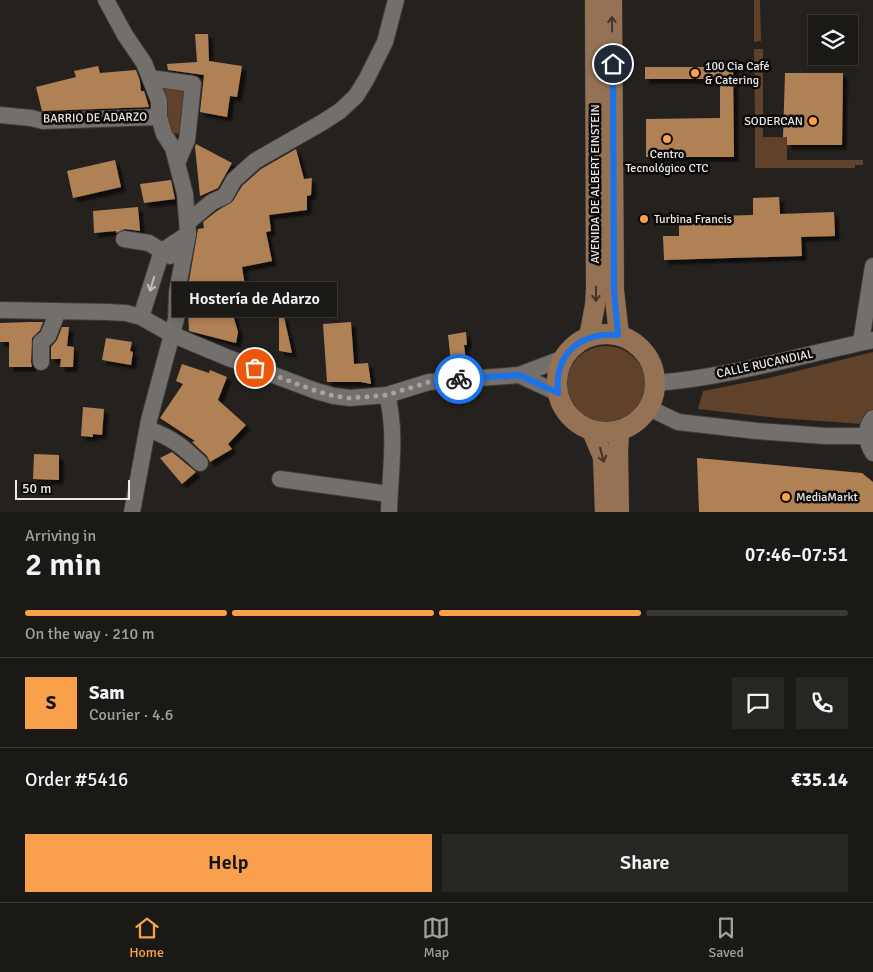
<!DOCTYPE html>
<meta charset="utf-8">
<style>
body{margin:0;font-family:Signika,sans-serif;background:#282623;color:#f1f3f6;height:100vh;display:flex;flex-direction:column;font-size:19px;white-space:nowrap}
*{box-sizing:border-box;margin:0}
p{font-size:16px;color:#a0a0a1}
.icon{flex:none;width:28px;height:28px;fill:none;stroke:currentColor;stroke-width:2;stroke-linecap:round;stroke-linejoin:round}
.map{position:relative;height:512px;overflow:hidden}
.drawer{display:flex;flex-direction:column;background:#1b1916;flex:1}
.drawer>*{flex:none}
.buttons{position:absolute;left:808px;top:15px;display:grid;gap:10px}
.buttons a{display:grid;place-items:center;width:50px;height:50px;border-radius:0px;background:#1b1916;box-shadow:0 2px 8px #0003,0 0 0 1px #393835;font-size:25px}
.scale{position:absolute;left:15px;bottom:12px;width:115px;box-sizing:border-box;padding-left:5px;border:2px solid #eae8e6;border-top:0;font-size:14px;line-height:18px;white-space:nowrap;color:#eae8e6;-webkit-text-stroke:4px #0c0a09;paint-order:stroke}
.pin{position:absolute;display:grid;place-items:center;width:42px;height:42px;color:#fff;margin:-21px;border:2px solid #fff;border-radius:50%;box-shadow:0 1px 5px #0007}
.courier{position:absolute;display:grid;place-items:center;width:50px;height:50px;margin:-25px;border:4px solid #1a73e8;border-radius:50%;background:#fff;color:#222;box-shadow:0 1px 6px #0007}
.bubble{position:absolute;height:35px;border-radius:0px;background:#1b1916;box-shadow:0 2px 8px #0003,0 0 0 1px #393835;font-size:16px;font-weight:600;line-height:35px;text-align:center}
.headline em{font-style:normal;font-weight:600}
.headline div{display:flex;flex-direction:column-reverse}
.headline{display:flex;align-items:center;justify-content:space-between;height:85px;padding:0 25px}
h1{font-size:32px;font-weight:600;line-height:38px}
.bar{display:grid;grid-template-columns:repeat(4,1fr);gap:8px 5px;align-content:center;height:60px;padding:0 25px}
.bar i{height:6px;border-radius:4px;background:#393835}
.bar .current{background:#f8a04b}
.bar p{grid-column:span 4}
.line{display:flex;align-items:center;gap:12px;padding:0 25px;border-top:1px solid #393835}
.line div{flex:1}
.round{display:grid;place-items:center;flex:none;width:52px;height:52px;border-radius:0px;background:#282623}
.action{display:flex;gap:10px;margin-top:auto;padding:10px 25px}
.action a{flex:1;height:58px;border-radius:0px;background:#f8a04b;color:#111;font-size:20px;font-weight:600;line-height:58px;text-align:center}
.action a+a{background:#282623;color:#f1f3f6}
.dock{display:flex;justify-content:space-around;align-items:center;height:70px;border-top:1px solid #393835;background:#1b1916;font-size:14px;color:#a0a0a1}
.dock a{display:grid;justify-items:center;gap:2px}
.dock .current{color:#f8a04b}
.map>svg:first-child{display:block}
.green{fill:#5f4229}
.building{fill:#b18157;filter:url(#shadow)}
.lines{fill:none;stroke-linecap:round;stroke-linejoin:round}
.minor-casing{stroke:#3e3b39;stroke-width:18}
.major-casing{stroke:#3e3b39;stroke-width:21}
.minor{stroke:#736f6c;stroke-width:16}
.major{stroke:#947253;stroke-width:20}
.oneway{stroke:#423427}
.oneway2{stroke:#c0bebb}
.done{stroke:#a5a2a0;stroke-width:5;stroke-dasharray:0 9}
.route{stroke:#1a73e8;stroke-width:6}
.poi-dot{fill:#f8a04b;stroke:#0c0a09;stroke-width:2}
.labels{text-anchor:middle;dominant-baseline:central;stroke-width:5;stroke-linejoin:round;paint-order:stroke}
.poi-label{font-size:12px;fill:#eae8e6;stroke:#0c0a09;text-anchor:start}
.street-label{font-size:12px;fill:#eae8e6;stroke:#0c0a09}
</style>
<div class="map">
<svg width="873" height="512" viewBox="0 0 873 512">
<defs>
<filter id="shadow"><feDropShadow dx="4.5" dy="4.5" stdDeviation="1" flood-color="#0009"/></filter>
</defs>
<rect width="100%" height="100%" fill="#24211e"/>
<g class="green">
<polygon points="754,0 760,0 761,41 754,42"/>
<polygon points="754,49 763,49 763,118 755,118"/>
<path d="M 160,83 L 186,87 L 183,132 C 177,135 173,134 169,129 Z"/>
<polygon points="755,122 763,122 763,137 787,137 787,160 863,160 863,165 855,165 855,168 755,168"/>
<circle cx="606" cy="386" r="40"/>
<polygon points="873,352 873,411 862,424 778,418 698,409 703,391 769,378"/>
</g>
<g class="building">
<polygon points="195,34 208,34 209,61 242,66 237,97 230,96 227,117 200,112 204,75 168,70 167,64 197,62"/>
<polygon points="98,66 100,73 136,70 140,81 141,91 144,91 149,107 42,111 36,87 76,77 74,71"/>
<polygon points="645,67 733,67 734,157 646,157 646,119 720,118 720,79 645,79"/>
<polygon points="785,73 843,73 842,145 787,145 787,137 783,137"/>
<polygon points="196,144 232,163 218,188 200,196 195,147"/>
<polygon points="296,149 304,179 312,178 311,195 307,196 307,210 269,215 271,231 266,232 272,261 242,267 247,298 229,301 238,332 236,343 189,331 187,293 198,229 204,228 203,222 217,211 233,201 242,186 261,169"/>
<polygon points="115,160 121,187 73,198 67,171"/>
<polygon points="171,180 175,199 144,203 140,184"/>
<polygon points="779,197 780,214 834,212 835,236 801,237 802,256 664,260 663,236 679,236 679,217 753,215 753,198"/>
<polygon points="138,207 140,231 125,229 116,233 116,231 94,233 93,211"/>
<polygon points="279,317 284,317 292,353 279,351"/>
<polygon points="30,322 43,322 40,330 32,338 31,362 32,367 9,367 9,342 0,342 0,323"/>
<polygon points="351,322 354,364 368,363 371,384 361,382 327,382 323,324"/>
<polygon points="62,327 69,327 67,346 74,347 73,367 60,367 61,359 51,359 51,347 57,340"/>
<polygon points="466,332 467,345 464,345 466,361 451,363 448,335"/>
<polygon points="106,338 132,342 130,351 133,352 131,365 102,360"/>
<polygon points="182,364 209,373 210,370 227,377 218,400 246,425 228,444 232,449 210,462 207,456 192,442 195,441 160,418 183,384 176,381"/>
<polygon points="83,407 104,409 102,435 93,434 93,437 81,436"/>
<polygon points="172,452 196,472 182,484 160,458"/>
<polygon points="34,454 59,455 59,480 33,479"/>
<polygon points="697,458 862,473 873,482 873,512 699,512"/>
</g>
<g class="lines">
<defs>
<g id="minor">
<polyline points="106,0 125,35 144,63 159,101 159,117 164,134 173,148 185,194 188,234 177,292 176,319 149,420 132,512"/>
<polyline points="150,78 193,84 187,140 177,163"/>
<polyline points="0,115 31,118 43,121 159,117"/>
<polyline points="188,222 212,202 225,196 234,180 255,161 323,122 340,111 356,96 366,80 385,42 396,0"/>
<polyline points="124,239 149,243 170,256"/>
<polyline points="0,310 107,312 126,313 141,317 171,334 226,357 316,391 334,396 350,398 387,395 429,382 519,375 564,358"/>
<polyline points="141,317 162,251 188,234"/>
<polyline points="861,342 873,266"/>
<polyline points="41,362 41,342 48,336 58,311"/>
<polyline points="519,375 558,393"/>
<path d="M 656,383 C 730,377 801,355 873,340"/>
<path d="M 387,395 C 397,433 390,473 389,512"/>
<polyline points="649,408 678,422 757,431 826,436 867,436"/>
<path d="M 873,418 C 864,429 866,442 873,453"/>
<path d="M 148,429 C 172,438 181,445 200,463"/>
<polyline points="280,479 389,494"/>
</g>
<g id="major">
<polyline points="612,0 614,290 619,335"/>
<circle cx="606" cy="383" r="49"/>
<polyline points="589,337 595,305 596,289 595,0"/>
<polyline points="592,431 603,457 605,512"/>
<polyline points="619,432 618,452 619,512"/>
</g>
</defs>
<use href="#minor" class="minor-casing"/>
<use href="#major" class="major-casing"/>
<use href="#minor" class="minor"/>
<use href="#major" class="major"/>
</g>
<defs><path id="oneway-shaft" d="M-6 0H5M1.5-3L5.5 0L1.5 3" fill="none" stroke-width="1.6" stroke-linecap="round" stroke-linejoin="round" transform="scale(1.25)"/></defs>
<g class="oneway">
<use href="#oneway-shaft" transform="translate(612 24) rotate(-91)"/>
<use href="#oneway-shaft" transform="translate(596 294) rotate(91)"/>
<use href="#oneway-shaft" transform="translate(602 455) rotate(75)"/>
</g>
<use class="oneway2" href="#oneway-shaft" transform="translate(152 284) rotate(107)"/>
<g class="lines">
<polyline class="done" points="255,368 316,391 334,396 350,398 387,395 429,382 459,379"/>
<path class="route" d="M 459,379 L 519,375 L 558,393 C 554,353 581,332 618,335 L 614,290 L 613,64"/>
</g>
<g class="poi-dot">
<circle cx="695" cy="73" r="5"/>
<circle cx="813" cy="121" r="5"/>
<circle cx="667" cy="139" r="5"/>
<circle cx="644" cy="219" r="5"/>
<circle cx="786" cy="497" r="5"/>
</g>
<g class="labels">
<g class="poi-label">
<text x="705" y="66">100 Cia Café<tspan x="705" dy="14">&amp; Catering</tspan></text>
<text x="803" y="121" text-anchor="end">SODERCAN</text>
<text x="667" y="154" text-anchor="middle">Centro<tspan x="667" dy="14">Tecnológico CTC</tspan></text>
<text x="654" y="219">Turbina Francis</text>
<text x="796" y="497">MediaMarkt</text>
</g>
<g class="street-label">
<text transform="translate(95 118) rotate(-1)">BARRIO DE ADARZO</text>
<text transform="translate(595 184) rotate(-90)">AVENIDA DE ALBERT EINSTEIN</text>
<text transform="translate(765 364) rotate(-12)">CALLE RUCANDIAL</text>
</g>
</g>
</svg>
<div class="buttons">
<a><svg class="icon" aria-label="layers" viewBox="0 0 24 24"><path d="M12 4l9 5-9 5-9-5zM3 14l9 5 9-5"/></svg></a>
</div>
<div class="scale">50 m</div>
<div class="pin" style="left:255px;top:368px;background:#ea580c"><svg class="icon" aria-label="bag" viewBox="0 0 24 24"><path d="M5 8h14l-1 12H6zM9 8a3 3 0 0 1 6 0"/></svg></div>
<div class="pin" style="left:613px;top:64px;background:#1f2937"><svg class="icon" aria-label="home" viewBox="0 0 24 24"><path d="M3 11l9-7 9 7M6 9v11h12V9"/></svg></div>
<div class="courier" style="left:459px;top:379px"><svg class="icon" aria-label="bike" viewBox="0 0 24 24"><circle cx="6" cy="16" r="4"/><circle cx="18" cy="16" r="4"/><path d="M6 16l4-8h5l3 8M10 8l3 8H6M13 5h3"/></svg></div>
<div class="bubble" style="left:172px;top:282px;width:165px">Hostería de Adarzo</div>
</div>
<section class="drawer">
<div class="headline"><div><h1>2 min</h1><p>Arriving in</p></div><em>07:46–07:51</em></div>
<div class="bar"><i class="current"></i><i class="current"></i><i class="current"></i><i></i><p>On the way · 210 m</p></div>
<div class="line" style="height:90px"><b class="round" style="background:#f8a04b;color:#111">S</b><div><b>Sam</b><p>Courier · 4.6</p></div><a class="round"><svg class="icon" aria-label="chat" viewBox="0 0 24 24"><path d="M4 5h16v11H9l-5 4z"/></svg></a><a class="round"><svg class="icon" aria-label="phone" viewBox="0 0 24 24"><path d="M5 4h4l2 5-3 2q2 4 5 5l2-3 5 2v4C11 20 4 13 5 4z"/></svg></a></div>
<div class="line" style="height:65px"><div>Order #5416</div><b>€35.14</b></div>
<div class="action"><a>Help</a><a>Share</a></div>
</section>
<nav class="dock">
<a class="current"><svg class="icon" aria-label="home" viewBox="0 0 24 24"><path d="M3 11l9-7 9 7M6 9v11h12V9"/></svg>Home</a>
<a><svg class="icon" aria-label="map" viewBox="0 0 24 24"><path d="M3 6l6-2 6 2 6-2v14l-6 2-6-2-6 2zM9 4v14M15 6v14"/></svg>Map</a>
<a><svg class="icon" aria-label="saved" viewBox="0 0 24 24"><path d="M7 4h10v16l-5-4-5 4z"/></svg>Saved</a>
</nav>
